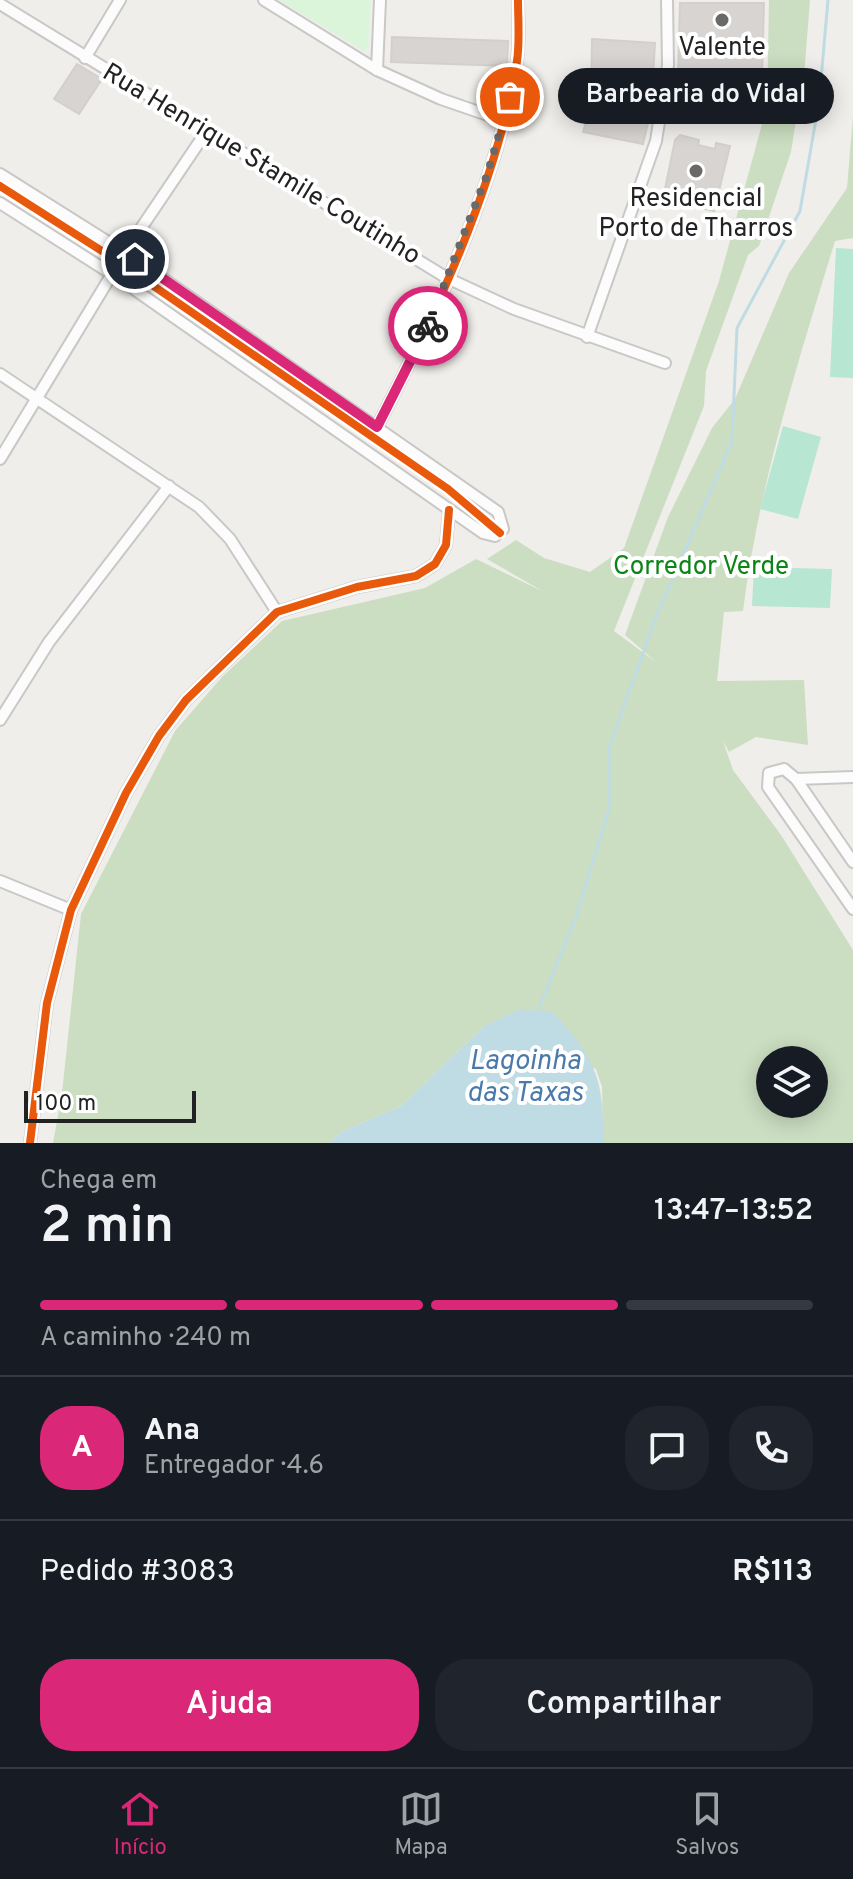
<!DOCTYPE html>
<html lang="pt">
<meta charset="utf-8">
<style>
body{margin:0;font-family:Overpass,sans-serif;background:#20242c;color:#f1f3f6;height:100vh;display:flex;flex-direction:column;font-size:30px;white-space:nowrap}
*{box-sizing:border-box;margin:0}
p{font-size:26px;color:#9ea1a6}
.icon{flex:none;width:44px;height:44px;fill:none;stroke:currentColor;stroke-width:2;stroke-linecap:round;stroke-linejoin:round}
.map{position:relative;height:1143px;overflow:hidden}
.sheet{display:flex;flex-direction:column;background:#171b24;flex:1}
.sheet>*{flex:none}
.buttons{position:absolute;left:756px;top:1046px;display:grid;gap:16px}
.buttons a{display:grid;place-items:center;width:72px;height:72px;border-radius:50%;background:#171b24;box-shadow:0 4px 20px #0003;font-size:40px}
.scale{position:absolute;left:24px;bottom:20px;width:172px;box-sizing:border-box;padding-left:8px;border:4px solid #222;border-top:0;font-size:22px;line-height:28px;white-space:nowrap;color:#222;-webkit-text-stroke:6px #fff;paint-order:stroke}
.pin{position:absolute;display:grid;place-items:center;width:68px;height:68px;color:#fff;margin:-34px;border:4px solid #fff;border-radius:50%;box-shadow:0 2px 8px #0007}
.courier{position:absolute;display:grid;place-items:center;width:80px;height:80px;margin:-40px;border:6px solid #db2777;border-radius:50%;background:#fff;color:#222;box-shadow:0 2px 10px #0007}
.bubble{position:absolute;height:56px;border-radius:28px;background:#171b24;box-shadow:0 4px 20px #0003;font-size:26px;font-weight:600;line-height:56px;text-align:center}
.overview em{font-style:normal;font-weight:600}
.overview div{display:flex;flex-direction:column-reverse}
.overview{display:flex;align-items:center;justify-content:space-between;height:136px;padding:0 40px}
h1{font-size:52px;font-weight:600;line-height:60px}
.bar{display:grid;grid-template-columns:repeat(4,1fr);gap:12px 8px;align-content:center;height:96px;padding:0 40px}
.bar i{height:10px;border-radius:6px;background:#363941}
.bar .current{background:#db2777}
.bar p{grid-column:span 4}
.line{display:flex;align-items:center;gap:20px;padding:0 40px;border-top:2px solid #363941}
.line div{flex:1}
.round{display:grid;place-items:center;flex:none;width:84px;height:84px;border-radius:32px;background:#20242c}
.button{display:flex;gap:16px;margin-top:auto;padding:16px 40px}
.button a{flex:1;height:92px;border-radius:32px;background:#db2777;color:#fff;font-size:32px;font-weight:600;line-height:92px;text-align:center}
.button a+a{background:#20242c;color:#f1f3f6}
.tab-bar{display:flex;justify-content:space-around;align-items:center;height:112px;border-top:2px solid #363941;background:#171b24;font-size:22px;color:#9ea1a6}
.tab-bar a{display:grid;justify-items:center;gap:4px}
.tab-bar .current{color:#db2777}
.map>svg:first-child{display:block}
.forest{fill:#cbdec1;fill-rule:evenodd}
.park{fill:#daf5da}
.pitch{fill:#b7e6d2}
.water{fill:#bfdbe3}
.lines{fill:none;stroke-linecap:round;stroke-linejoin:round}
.stream{stroke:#bfdbe3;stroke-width:3}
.building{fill:#d7d4d2;stroke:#d3d0cc;stroke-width:2}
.street-casing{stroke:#c9c8c7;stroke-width:14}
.street{stroke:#fdfcfc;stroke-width:10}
.cycleway-casing{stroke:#fff;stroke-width:13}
.cycleway{stroke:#e8590c;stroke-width:8}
.done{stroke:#6a6968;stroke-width:8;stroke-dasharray:0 14.4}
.route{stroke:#db2777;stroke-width:10}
.poi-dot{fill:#6a6968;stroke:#fff;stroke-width:3}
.labels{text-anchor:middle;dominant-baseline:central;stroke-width:8;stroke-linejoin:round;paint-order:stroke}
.poi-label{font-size:26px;fill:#222;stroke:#fff}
.street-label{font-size:26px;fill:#222;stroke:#fff}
.park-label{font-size:26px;fill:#0c8416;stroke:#fff}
.water-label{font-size:28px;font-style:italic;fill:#4a7aab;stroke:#fff}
</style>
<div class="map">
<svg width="853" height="1143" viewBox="0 0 853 1143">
<rect width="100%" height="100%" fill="#f0eeeb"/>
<path class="forest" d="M 769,0 L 810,0 L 805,64 L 791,152 L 759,246 L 748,255 L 706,371 L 704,406 L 614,631 L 656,662 L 625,635 L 668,517 L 712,428 L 735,399 L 789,273 L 847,188 L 853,116 L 853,238 L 835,241 C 798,362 759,484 743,611 L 724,612 L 717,681 L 804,680 L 808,745 L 756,737 L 729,752 L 723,741 L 733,770 L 781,835 L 853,950 L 853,1143 L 603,1143 L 602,1087 L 596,1069 L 483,1027 L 401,1106 L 341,1132 L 330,1143 L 53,1143 L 62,1093 L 81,914 L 175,731 L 222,677 L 282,621 L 425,588 L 476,559 L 544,592 L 487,559 L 516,540 L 544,558 L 590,572 L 624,548 L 719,281 L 767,106 ZM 770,1060 L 814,1060 L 814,1104 L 770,1104 Z"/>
<polygon class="park" points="279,0 371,0 368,48 364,51"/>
<g class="pitch">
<polygon points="836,248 853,249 853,378 830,377"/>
<polygon points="783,426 821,437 798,519 760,509"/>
<polygon points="754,567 832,569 830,608 752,606"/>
</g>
<path class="water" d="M 518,1010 L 552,1011 C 595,1057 605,1080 603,1143 L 330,1143 L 341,1132 L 401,1106 L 483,1027 Z"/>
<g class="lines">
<polyline class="stream" points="538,1010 576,917 609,809 609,748 655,620 732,441 737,328 800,211 819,102 828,0"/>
</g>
<g class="building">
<polygon points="680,3 764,3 762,78 678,75"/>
<polygon points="392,37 508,41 507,66 391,62"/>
<polygon points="592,39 655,43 651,110 643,144 583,132 591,103"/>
<polygon points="77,64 102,79 79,114 54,99"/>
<polygon points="680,135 699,140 698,145 715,149 716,143 730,146 714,211 701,208 702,201 685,197 684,204 663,199 675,140"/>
</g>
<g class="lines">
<defs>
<g id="street">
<polyline points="264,0 377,70 441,99 505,121"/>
<polyline points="0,4 447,278 514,309 665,363"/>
<polyline points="85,58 120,0"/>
<polyline points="377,70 380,0"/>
<polyline points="0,174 135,259 498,512 503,529 495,536 483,533 118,278 0,203"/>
<polyline points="118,278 129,275 135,259"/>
<polyline points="587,337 656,141 668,65 667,0"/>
<polyline points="0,374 199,507 230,539 277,612"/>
<path d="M 377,427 C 434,317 497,185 517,61 C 520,41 518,20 518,0"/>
<polyline points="0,459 112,274 113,258 125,252 206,132"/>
<polyline points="0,720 49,642 169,486"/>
<polyline points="796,779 853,777"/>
<polyline points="853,862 796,779 784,769 769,773 768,787 853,909"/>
<polyline points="0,881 71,910"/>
<polyline points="30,1143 47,1003 71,910 126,793 159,736 186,700 277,612 357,587 416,576 435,564 446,545 449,510"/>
</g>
</defs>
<use href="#street" class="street-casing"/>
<use href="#street" class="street"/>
<defs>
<g id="cycleway">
<polyline points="0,186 113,258 448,489 500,533"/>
<path d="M 377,427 C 434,317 497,185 517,61 C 520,41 518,20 518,0"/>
<polyline points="30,1143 47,1003 71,910 126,793 159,736 186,700 277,612 357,587 416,576 435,564 446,545 449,510"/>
</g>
</defs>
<use href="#cycleway" class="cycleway-casing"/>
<use href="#cycleway" class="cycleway"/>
</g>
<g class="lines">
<polyline class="done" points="428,326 487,175 510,97"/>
<polyline class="route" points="135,259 377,427 428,326"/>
</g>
<g class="poi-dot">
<circle cx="722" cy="20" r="8"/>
<circle cx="696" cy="171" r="8"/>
</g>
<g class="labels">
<g class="poi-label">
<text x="722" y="48">Valente</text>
<text x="696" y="199">Residencial<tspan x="696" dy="30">Porto de Tharros</tspan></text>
</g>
<g class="street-label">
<text transform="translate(261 165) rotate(31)">Rua Henrique Stamile Coutinho</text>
</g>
<g class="park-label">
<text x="701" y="567">Corredor Verde</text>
</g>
<g class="water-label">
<text x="525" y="1062">Lagoinha<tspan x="525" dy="32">das Taxas</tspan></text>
</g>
</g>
</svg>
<div class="buttons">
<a><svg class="icon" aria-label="layers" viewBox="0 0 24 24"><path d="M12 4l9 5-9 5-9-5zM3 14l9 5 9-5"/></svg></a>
</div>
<div class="scale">100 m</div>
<div class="pin" style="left:510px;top:97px;background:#ea580c"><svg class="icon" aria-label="bag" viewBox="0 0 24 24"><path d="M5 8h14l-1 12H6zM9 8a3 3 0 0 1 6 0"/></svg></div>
<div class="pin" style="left:135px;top:259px;background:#1f2937"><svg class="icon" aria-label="home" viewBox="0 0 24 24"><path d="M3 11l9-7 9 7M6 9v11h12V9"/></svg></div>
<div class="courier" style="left:428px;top:326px"><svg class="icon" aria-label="bike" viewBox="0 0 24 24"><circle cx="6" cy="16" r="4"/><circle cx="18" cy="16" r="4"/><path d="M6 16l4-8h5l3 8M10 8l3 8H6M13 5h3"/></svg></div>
<div class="bubble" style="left:558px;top:68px;width:276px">Barbearia do Vidal</div>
</div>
<section class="sheet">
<div class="overview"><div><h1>2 min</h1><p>Chega em</p></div><em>13:47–13:52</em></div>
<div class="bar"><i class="current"></i><i class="current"></i><i class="current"></i><i></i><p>A caminho · 240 m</p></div>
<div class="line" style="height:144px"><b class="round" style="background:#db2777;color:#fff">A</b><div><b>Ana</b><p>Entregador · 4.6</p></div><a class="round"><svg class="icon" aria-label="chat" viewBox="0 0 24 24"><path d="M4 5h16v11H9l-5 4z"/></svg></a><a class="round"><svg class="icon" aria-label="phone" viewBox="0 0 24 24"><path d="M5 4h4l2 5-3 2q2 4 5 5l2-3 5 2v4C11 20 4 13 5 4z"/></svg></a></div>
<div class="line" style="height:104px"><div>Pedido #3083</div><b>R$113</b></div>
<div class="button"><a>Ajuda</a><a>Compartilhar</a></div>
</section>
<nav class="tab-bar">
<a class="current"><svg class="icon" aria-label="home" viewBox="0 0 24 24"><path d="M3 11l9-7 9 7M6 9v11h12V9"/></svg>Início</a>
<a><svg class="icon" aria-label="map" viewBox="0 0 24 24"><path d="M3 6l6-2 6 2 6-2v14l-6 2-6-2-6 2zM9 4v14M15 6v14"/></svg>Mapa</a>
<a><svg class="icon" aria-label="saved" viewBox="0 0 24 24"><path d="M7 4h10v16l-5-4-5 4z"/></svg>Salvos</a>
</nav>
